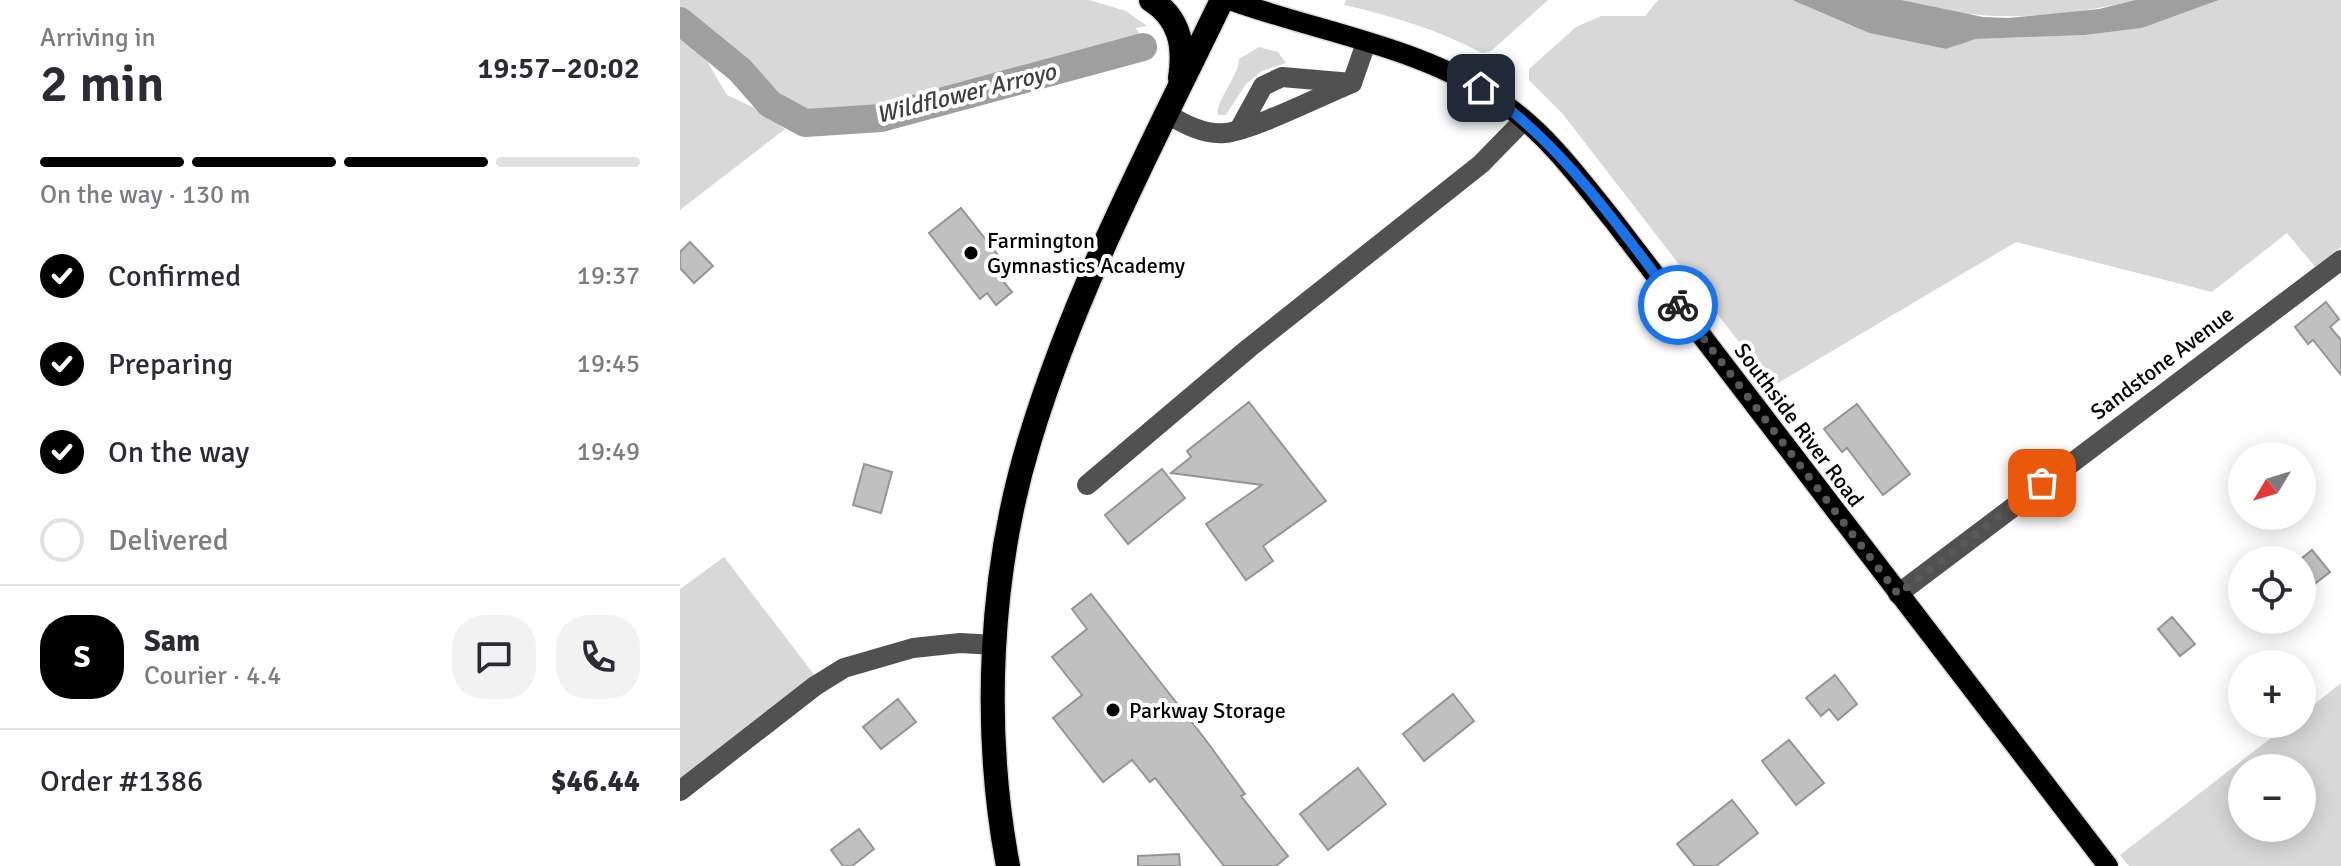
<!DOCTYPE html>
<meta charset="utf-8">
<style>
body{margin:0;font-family:Signika,sans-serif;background:#f2f2f3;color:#2b2b33;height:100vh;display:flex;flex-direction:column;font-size:30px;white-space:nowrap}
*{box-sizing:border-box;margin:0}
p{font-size:26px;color:#7c7c81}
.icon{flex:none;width:44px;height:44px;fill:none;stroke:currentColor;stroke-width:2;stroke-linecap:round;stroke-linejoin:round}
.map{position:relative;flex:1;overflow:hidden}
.panel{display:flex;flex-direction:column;background:#fff;width:680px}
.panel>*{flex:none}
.needle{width:52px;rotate:232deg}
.controls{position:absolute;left:1548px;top:442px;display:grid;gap:16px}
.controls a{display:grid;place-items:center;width:88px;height:88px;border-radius:50%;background:#fff;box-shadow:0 4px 20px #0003;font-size:40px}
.pin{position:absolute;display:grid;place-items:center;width:68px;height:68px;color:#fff;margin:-34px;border-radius:16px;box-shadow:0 4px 12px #0006}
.courier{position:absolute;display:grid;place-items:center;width:80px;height:80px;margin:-40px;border:6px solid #1a73e8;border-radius:50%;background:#fff;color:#222;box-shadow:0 2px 10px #0007}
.summary em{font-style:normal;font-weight:600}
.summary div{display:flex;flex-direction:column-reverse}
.summary{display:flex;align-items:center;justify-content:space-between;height:136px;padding:0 40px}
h1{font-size:52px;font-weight:600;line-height:60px}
.bar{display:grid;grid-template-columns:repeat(4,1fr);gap:12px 8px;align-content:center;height:96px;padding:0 40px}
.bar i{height:10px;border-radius:6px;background:#e1e1e2}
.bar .current{background:#000}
.bar p{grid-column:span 4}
.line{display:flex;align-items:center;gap:20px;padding:0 40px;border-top:2px solid #e1e1e2}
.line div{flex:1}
.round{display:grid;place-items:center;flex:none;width:84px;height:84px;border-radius:32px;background:#f2f2f3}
ol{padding:0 40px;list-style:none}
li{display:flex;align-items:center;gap:24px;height:88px}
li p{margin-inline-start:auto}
li .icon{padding:8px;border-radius:50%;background:#000;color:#fff;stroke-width:4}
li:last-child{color:#7c7c81}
li i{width:44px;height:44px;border:4px solid #e1e1e2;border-radius:50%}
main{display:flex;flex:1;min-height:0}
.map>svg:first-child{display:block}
.green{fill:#d8d8d8;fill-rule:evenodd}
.water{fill:#9f9f9f}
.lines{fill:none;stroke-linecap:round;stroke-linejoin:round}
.river{stroke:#9f9f9f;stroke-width:28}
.building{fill:#c0c0c0;stroke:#959595;stroke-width:2}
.major-casing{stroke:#dbdbdb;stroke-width:23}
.highway-casing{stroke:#dbdbdb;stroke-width:27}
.minor{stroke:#515151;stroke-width:20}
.major{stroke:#000;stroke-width:20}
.highway{stroke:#000;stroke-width:24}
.done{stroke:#595959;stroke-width:8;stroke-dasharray:0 14.4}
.route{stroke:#1a73e8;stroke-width:10}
.poi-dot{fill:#000;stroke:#fff;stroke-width:3}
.labels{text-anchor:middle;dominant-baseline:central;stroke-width:8;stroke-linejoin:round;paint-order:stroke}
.poi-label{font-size:22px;fill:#000;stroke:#fff;text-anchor:start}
.street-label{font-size:22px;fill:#000;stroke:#fff}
.water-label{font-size:24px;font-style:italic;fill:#404040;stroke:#fff}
</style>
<main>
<section class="panel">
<div class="summary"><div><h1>2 min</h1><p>Arriving in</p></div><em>19:57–20:02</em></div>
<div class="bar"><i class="current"></i><i class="current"></i><i class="current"></i><i></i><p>On the way · 130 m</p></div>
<ol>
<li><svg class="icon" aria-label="check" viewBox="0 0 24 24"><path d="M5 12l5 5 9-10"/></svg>Confirmed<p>19:37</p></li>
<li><svg class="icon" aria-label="check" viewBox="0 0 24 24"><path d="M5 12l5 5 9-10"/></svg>Preparing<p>19:45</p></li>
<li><svg class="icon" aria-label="check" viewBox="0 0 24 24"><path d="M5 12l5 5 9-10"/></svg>On the way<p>19:49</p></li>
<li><i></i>Delivered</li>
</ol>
<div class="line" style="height:144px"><b class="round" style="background:#000;color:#fff">S</b><div><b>Sam</b><p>Courier · 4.4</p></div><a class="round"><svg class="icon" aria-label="chat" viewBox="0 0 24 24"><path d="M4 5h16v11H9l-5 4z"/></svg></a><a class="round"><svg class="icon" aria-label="phone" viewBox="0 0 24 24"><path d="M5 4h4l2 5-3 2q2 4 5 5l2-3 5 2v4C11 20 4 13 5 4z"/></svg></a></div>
<div class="line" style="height:104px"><div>Order #1386</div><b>$46.44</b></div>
</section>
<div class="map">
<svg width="1661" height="866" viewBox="0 0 1661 866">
<rect width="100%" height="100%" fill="#fff"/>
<g class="green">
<path d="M 0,0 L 409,0 L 446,11 L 467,26 L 456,28 L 461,37 C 402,53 158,129 112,110 C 90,100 78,75 61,58 C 42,40 21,24 0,9 Z"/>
<path d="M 666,0 L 868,0 L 811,51 L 802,53 C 758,30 713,16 664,5 Z"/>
<polygon points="978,0 1112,0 1189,33 1266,49 1296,39 1405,35 1462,28 1539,0 1661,0 1661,247 1635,267 1607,233 1532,292 1336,242 1093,386 882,113 849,80 849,69 896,27 921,16 965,16"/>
<path d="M 1221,0 L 1455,0 C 1378,19 1298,24 1221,0 Z"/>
<polygon points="0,34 24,56 47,95 81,111 105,129 0,210"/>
<path d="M 579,47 L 598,52 L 606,63 L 582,71 L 566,84 L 546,115 L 538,115 C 535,101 559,76 559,59 Z"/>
<polygon points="44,557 136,677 0,781 0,589"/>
<path d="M 1661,683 L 1661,866 L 1449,866 L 1440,855 L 1609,724 L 1622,724 L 1622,714 ZM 1562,768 L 1622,768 L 1622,828 L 1562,828 Z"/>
</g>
<polygon class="water" points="1112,0 1221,0 1303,17 1328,18 1419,9 1455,0 1539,0 1462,28 1405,35 1296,39 1266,49 1189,33"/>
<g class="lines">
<polyline class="river" points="0,21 60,70 90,104 125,123 201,118 463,47"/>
</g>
<g class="building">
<polygon points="281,208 333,274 323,281 332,292 316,305 307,293 300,299 249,233"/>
<polygon points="10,242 33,266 14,283 0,268 0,252"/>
<polygon points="1646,302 1659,319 1650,327 1661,340 1661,375 1633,340 1628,344 1615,327"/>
<polygon points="569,402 646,501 583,546 593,561 566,580 526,524 582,485 491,473 511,457 507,451"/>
<polygon points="1177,404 1230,474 1203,495 1167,448 1162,452 1144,429"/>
<polygon points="184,464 212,472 201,513 173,505"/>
<polygon points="482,469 505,498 448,544 425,515"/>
<polygon points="1632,550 1650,572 1632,586 1622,573 1622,558"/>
<polygon points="411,594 525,739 565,794 561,796 608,856 596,866 544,866 475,778 470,782 452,760 423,782 373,718 402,695 372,657 407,629 392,609"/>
<polygon points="1492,617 1515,644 1500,656 1478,629"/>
<polygon points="1155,675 1177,704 1158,720 1149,709 1141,716 1126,698"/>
<polygon points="773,694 794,721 744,761 723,734"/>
<polygon points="218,699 236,722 201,749 183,727"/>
<polygon points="1109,740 1144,783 1116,805 1082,761"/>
<polygon points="678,768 706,804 648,850 620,814"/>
<polygon points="1052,800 1078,833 1036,866 1015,866 997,844"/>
<polygon points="179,829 194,849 172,866 163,866 151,850"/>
<polygon points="499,854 500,866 458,866 458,856"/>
</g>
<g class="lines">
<defs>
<path id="major" d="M 550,0 C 641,33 745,47 824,104 C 868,135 900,179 933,220 L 1428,866"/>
<g id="highway">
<path d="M 471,0 C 500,18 505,46 500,78"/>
<path d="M 328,866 C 302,728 309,573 350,439 C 396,287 473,143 542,0"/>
</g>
</defs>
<use href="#major" class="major-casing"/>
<use href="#highway" class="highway-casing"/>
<g class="minor">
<path d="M 487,114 C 504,124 524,135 545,133 C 573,130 643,95 672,83 L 686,43"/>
<polyline points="560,128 583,86 602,77 672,83"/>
<polyline points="407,485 569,348 801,164 844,120"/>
<polyline points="1218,594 1661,260"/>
<polyline points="0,791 135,686 164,668 233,648 280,643 316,645"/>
</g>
<use href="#major" class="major"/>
<use href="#highway" class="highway"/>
</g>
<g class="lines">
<polyline class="done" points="998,305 1218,594 1362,483"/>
<path class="route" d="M 801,88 C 883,144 939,227 998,305"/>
</g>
<g class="poi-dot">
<circle cx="291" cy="253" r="8"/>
<circle cx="433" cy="710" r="8"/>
</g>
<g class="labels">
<g class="poi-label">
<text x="307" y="240">Farmington<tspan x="307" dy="25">Gymnastics Academy</tspan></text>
<text x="449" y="710">Parkway Storage</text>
</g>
<g class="street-label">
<text transform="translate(1482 363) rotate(-37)">Sandstone Avenue</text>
<text transform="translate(1119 425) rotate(53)">Southside River Road</text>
</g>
<g class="water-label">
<text transform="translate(286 93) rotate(-14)">Wildflower Arroyo</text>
</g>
</g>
</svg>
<div class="controls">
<a><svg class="needle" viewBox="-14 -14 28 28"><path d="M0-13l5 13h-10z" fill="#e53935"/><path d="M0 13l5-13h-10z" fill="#7c7c81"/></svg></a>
<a><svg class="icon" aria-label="locate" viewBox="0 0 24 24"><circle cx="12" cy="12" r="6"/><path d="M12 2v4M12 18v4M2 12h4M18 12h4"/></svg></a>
<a>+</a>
<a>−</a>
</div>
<div class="pin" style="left:1362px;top:483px;background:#ea580c"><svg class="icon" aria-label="bag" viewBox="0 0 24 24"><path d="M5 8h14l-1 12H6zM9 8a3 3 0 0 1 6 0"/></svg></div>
<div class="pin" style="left:801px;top:88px;background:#1f2937"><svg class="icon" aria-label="home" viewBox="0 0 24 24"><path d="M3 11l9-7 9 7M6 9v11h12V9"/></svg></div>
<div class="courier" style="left:998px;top:305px"><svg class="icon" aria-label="bike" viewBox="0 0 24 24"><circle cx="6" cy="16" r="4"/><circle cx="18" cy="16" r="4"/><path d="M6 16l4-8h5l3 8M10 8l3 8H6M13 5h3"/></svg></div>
</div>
</main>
